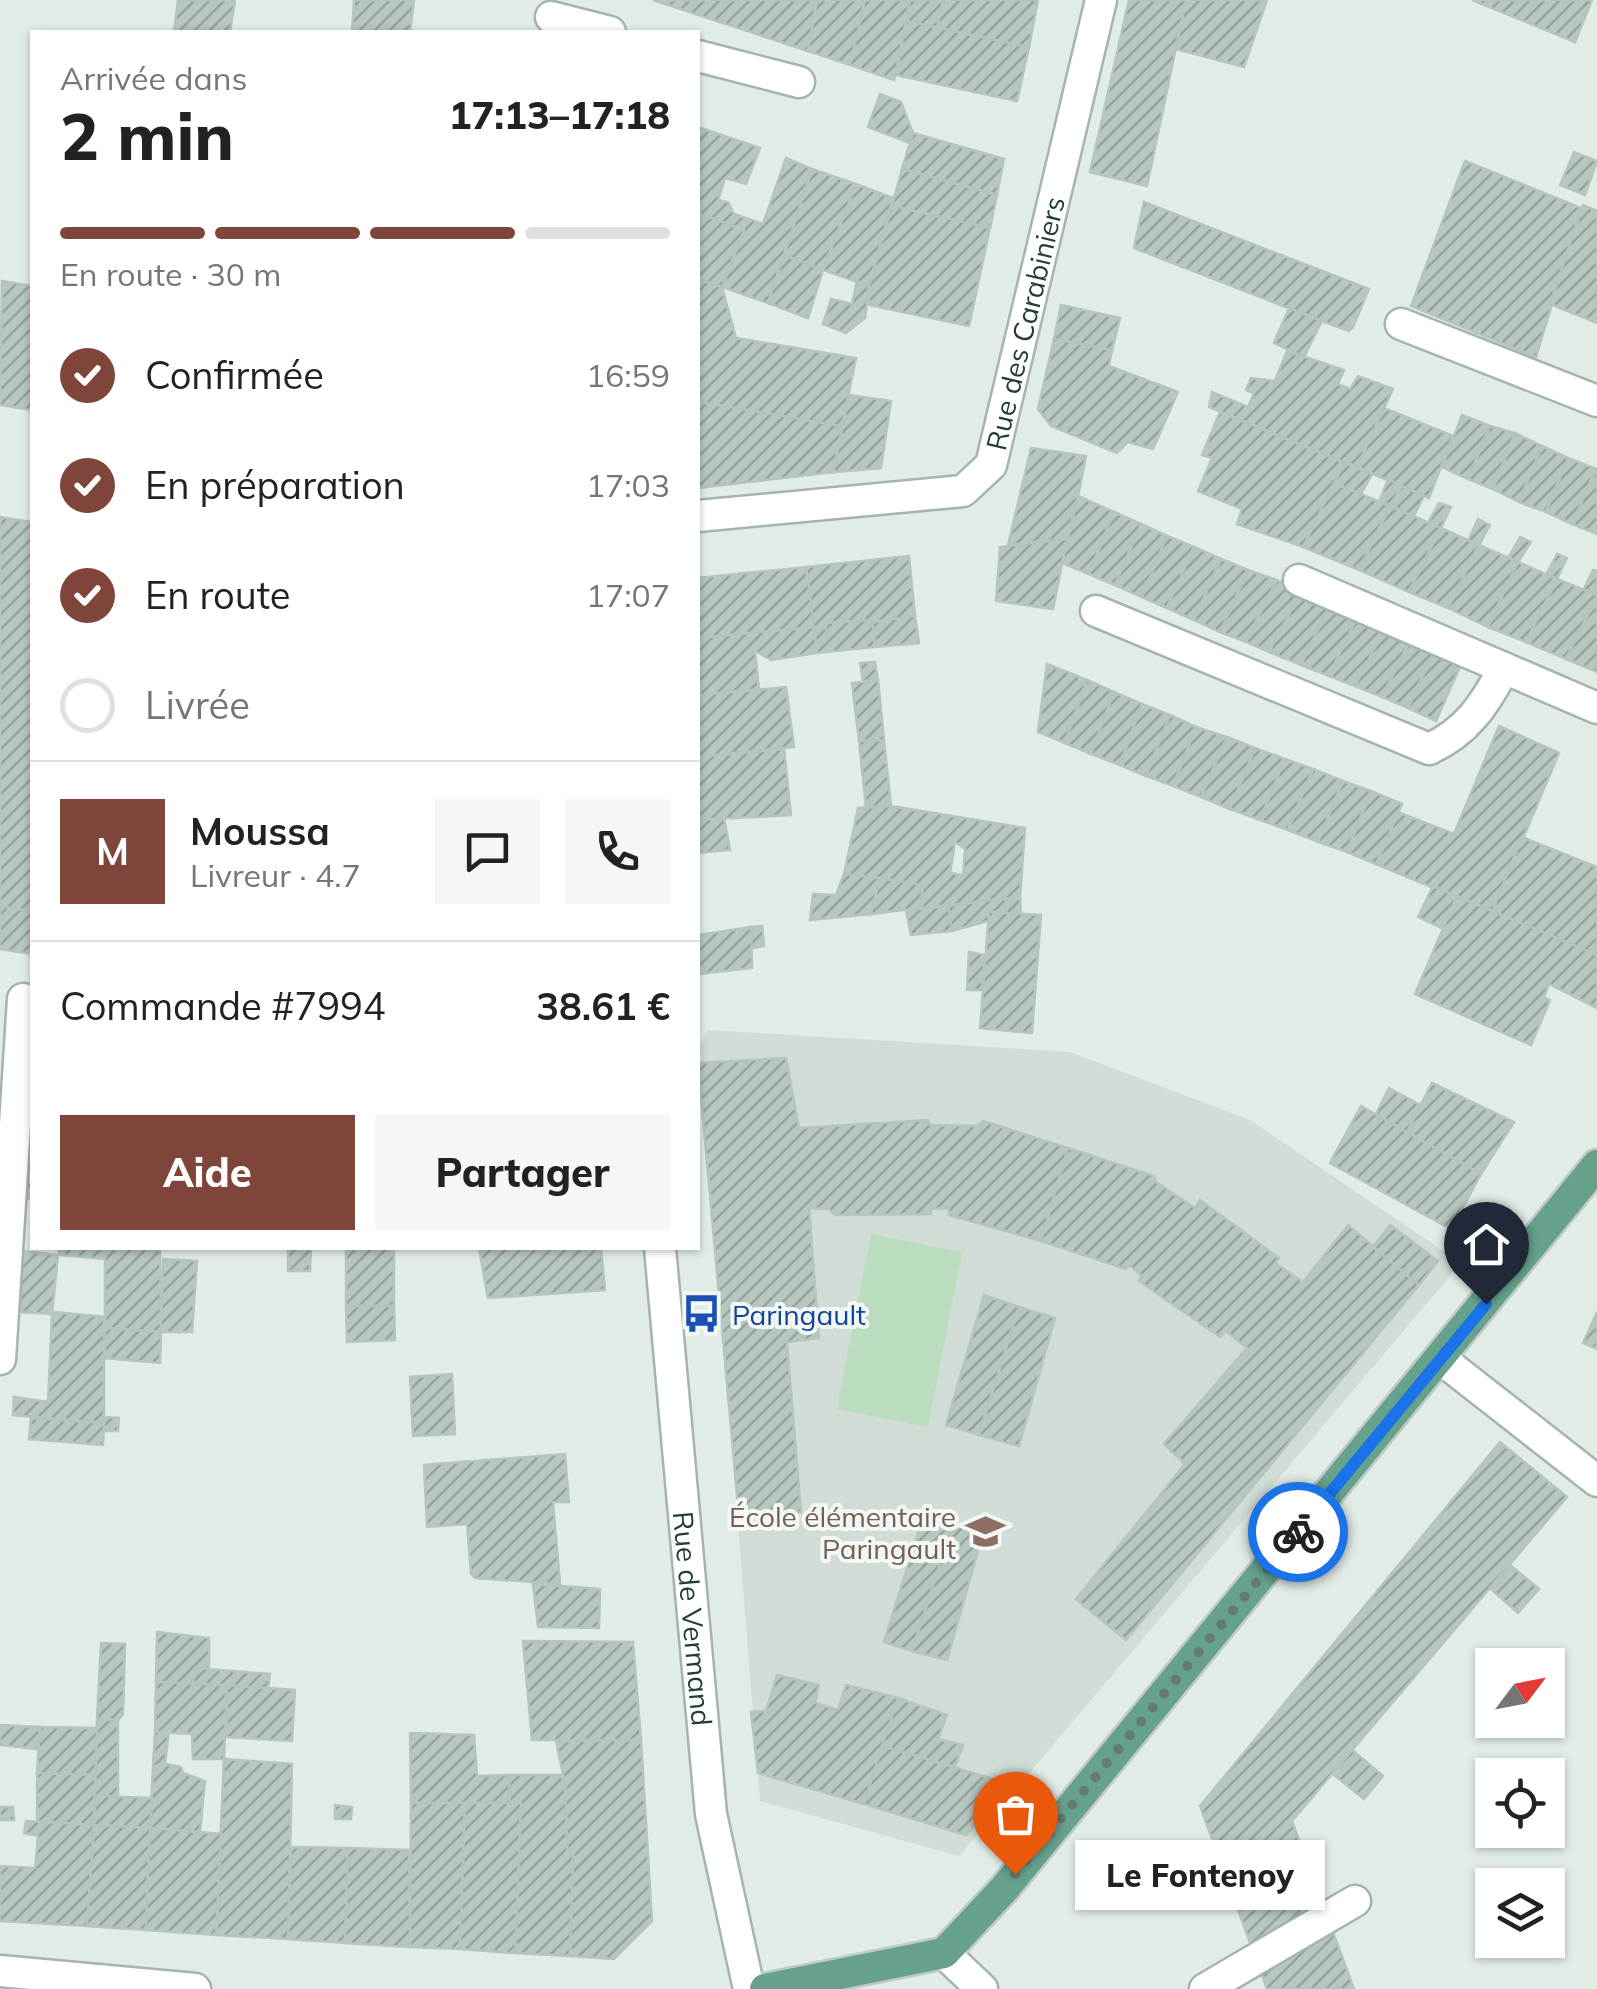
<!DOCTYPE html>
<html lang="fr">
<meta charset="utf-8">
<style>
body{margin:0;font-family:Mulish,sans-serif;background:#f6f6f6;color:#222;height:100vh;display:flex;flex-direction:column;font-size:38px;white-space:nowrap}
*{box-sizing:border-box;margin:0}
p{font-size:32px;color:#767676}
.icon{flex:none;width:55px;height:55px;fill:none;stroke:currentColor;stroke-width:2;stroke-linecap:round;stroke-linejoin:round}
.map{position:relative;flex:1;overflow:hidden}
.drawer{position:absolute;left:30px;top:30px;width:670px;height:1220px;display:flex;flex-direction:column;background:#fff;border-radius:0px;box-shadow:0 2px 8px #0004}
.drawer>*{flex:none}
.needle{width:65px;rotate:58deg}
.buttons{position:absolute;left:1475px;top:1648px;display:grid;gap:20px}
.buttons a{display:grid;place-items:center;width:90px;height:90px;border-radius:0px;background:#fff;box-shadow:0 2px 8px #0004;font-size:50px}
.pin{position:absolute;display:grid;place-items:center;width:85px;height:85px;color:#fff;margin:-102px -42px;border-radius:50% 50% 50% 0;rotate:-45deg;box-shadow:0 0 10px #0007}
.pin .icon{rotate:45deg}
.courier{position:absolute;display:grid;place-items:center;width:100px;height:100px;margin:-50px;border:8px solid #1a73e8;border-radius:50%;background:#fff;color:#222;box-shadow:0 2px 12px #0007}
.bubble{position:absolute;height:70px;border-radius:0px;background:#fff;box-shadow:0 2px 8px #0004;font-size:32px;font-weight:800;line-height:70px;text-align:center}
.overview em{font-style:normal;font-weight:800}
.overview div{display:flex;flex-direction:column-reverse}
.overview{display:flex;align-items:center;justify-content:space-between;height:170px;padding:0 30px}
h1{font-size:65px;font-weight:800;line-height:75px}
.bar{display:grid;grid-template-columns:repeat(4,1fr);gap:15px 10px;align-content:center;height:120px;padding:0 30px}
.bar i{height:12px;border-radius:8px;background:#e0e0e0}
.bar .active{background:#7f453b}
.bar p{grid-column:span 4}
.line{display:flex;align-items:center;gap:25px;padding:0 30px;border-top:2px solid #e0e0e0}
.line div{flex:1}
.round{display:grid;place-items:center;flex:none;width:105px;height:105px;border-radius:0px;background:#f6f6f6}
ol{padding:0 30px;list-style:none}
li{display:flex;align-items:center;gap:30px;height:110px}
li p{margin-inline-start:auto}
li .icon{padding:10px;border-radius:50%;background:#7f453b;color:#fff;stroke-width:4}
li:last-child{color:#767676}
li i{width:55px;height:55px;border:5px solid #e0e0e0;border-radius:50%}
.cta{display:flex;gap:20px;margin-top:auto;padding:20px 30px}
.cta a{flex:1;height:115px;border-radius:0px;background:#7f453b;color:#fff;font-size:40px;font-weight:800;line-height:115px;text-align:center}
.cta a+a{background:#f6f6f6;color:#222}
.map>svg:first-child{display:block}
.built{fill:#d0dcd5}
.pitch{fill:#baddc0}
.building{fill:url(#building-hatch);stroke:#b4c5bc;stroke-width:2.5;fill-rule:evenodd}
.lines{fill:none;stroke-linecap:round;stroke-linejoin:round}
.minor-casing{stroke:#a5b4ad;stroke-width:35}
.major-casing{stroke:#c1c9c6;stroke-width:35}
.minor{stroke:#fff;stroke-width:30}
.major{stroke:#66a18c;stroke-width:30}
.done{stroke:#657a72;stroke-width:10;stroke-dasharray:0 18}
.route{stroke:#1a73e8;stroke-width:12}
.labels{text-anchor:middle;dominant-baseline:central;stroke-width:8;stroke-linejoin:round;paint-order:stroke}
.street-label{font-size:28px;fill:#223d33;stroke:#f2f8f5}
.transit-label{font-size:28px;fill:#164399;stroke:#f2f8f5;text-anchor:start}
.education-label{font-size:28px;fill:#785e54;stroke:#f2f8f5;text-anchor:end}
</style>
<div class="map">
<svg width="1597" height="1989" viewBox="0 0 1597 1989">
<defs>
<pattern id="building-hatch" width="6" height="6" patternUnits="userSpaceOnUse" patternTransform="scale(2.5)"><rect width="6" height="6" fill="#b7c7bf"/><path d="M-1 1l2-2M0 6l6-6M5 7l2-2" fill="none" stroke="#94a39c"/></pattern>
</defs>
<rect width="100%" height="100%" fill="#e2ece6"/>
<polygon class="built" points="708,1030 1070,1052 1250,1120 1461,1263 959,1856 760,1801 700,1045"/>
<polygon class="pitch" points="871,1234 962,1252 928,1427 837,1409"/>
<g class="building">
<polygon points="178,0 235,0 230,32 174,32"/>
<polygon points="354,0 414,0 410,32 352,32"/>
<polygon points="653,0 817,0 808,51"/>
<polygon points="817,0 865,0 850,65 808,51"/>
<polygon points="865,0 910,0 894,80 850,65"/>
<polygon points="910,0 943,0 937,28 906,21"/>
<polygon points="943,0 1038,0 1029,47 937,28"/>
<polygon points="1129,0 1186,0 1147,186 1090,172"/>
<polygon points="1186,0 1267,0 1244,67 1176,49"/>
<polygon points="1472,0 1592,0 1575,42"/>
<polygon points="906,21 1029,47 1017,101 896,75"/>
<polygon points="880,94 901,102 913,133 910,143 868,127"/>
<polygon points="698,127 760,148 746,184 725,178 718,200 728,202 734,214 763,224 786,158 812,169 768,303 722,287 744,230 698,213"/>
<polygon points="913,133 1004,159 997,195 902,169"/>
<polygon points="1574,152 1597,161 1585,195 1560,185"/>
<polygon points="1465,161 1581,208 1536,357 1411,306"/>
<polygon points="812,169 856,184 823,270 784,255"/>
<polygon points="902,169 997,195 990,228 892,206"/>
<polygon points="856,184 893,198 869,286 823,270"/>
<polygon points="1144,202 1369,289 1353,327 1349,331 1322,321 1134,248"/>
<polygon points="1583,205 1597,211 1597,323 1550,304"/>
<polygon points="892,206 990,228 969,326 869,305 869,286"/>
<polygon points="698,213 744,230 722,287 698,279"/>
<polygon points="784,255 823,270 808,318 768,303"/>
<polygon points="698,279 722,287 736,338 856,358 842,426 698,404"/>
<polygon points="2,281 32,286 32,410 0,405"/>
<polygon points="857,281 869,286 865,318 846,333 823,324 831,299 852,304"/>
<polygon points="1061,305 1120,318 1112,350 1054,339"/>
<polygon points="1289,308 1322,321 1304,357 1274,343"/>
<polygon points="1054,339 1112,350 1109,366 1178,392 1153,449 1128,442 1117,453 1051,426 1038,409"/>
<polygon points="1287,351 1344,370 1338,384 1350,389 1358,376 1393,389 1357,467 1209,407 1212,392 1248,407 1254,393 1246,390 1251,378 1275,381"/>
<polygon points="849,395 891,401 881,468 833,472"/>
<polygon points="706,403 842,426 833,472 698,488 698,404"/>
<polygon points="1384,408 1453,436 1429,498 1357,467"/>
<polygon points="1220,412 1345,463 1303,547 1237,524 1242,509 1198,491 1212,458 1202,455"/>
<polygon points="1462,415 1490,426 1468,479 1442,467"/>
<polygon points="1490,426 1515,433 1493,489 1468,479"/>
<polygon points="1515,433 1542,446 1519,502 1493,489"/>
<polygon points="1542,446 1568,458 1546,512 1519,502"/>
<polygon points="1031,448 1086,456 1078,496 1067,539 1008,545"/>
<polygon points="1568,458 1596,469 1572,524 1546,512"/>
<polygon points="1345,463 1372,474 1361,494 1334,483"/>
<polygon points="1596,469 1597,469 1597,534 1572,524"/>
<polygon points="1388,479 1402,486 1390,506 1379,502"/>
<polygon points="1334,483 1390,506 1359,570 1303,547"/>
<polygon points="1402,486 1424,496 1413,517 1390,506"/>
<polygon points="1078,496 1114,512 1089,574 1062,563"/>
<polygon points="1439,503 1451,507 1441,528 1428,523"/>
<polygon points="1390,506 1441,528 1409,592 1359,570"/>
<polygon points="1114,512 1141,524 1115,585 1089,574"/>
<polygon points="0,517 32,522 32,912 0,906"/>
<polygon points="1478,519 1490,525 1479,545 1468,541"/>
<polygon points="1141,524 1167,536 1142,597 1115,585"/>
<polygon points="1441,528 1479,545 1448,608 1409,592"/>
<polygon points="1167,536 1194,547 1167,608 1142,597"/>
<polygon points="1520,537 1531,542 1518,562 1508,558"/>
<polygon points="1067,539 1053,609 996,601 1000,547"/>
<polygon points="1479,545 1518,562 1488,627 1448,608"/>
<polygon points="1194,547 1221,559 1194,620 1167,608"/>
<polygon points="1557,554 1567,558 1557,579 1546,575"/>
<polygon points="909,556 915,616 872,622 872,620 825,623 828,638 815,644 806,567"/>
<polygon points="1221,559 1248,570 1220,632 1194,620"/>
<polygon points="1518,562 1557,579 1526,642 1488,627"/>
<polygon points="806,567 814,627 698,638 698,578"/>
<polygon points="1248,570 1277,580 1246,642 1220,632"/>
<polygon points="1593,570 1597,571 1597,595 1583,591"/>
<polygon points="1557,579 1597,595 1566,659 1526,642"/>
<polygon points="1277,580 1301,592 1269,652 1246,642"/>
<polygon points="1301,592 1331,603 1301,665 1269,652"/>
<polygon points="1597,597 1597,672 1566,659"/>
<polygon points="1331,603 1358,615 1329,676 1301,665"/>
<polygon points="1358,615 1386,626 1355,686 1329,676"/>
<polygon points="915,616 919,643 875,647 872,622"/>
<polygon points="872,620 875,647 817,653 815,644 828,638 825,623"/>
<polygon points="1386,626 1412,637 1382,697 1355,686"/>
<polygon points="814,627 817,653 771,660 755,651 759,690 698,695 698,638"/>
<polygon points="1412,637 1436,648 1408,708 1382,697"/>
<polygon points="1436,648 1463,660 1436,721 1408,708"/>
<polygon points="875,662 878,680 863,681 860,663"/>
<polygon points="1047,664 1087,680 1065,743 1038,732"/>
<polygon points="878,680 884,740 859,741 852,683"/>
<polygon points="1087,680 1114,692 1091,754 1065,743"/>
<polygon points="786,687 794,747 698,757 698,695"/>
<polygon points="1114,692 1142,704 1120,765 1091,754"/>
<polygon points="1142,704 1170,715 1146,776 1120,765"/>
<polygon points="1170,715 1196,727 1173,786 1146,776"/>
<polygon points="1499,726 1559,753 1492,912 1376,864 1398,812 1454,834"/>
<polygon points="1196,727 1227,737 1201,797 1173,786"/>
<polygon points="1227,737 1255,748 1230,809 1201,797"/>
<polygon points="884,740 891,806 866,807 859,741"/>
<polygon points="1255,748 1285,759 1260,820 1230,809"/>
<polygon points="784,749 791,815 698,820 698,757"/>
<polygon points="1285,759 1313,769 1288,830 1260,820"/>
<polygon points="1313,769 1343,781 1318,842 1288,830"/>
<polygon points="1343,781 1371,791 1347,852 1318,842"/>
<polygon points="1371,791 1402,804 1376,864 1347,852"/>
<path d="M 891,806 L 1025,828 L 1020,898 L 920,908 L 923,885 L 844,874 L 858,808 ZM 955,842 L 965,849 L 963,875 L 950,873 Z"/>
<polygon points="724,818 730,850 698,853 698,820"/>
<polygon points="1522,837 1597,867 1597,955 1492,912"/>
<polygon points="844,874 880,878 871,914 810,920 813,894 836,895"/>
<polygon points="880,878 923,885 920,908 871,914"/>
<polygon points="1433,886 1457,896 1442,928 1418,917"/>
<polygon points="1457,896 1597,955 1597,1008 1549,984 1544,997 1550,1000 1531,1045 1415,994"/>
<polygon points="1005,898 1020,898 1021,914 1006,913"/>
<polygon points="1005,898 1006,913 989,912 988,921 952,931 948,906"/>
<polygon points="0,906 32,912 32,954 0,949"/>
<polygon points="948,906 952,931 911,935 906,910"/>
<polygon points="989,912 1041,915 1032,1033 980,1028"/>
<polygon points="762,926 764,946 751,948 751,927"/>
<polygon points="751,927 752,968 698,974 698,935"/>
<polygon points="969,952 985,955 982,990 967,990"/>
<polygon points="786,1058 799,1128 928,1120 930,1125 978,1126 983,1121 1068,1148 1041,1241 949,1215 949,1208 931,1209 931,1214 835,1215 829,1209 809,1208 819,1338 787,1342 801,1512 739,1517 698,1063"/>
<polygon points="1432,1083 1514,1122 1481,1174 1407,1132"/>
<polygon points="1389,1088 1420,1105 1407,1132 1376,1114"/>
<polygon points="1361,1106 1481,1174 1451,1229 1330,1163"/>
<polygon points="28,1129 32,1130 32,1199 19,1198"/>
<polygon points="1068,1148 1154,1176 1156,1182 1195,1208 1200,1200 1279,1258 1275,1263 1303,1282 1348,1225 1419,1285 1126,1640 1076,1599 1185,1464 1164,1444 1247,1348 1226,1331 1220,1337 1139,1281 1141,1275 1129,1265 1126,1269 1041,1241"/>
<polygon points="1390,1225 1438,1261 1419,1285 1373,1247"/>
<polygon points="60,1248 105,1248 106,1259 58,1255"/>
<polygon points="105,1248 160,1248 161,1332 105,1328"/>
<polygon points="288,1248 311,1248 310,1271 288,1271"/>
<rect x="346" y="1248" width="48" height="58"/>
<polygon points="479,1248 601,1248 605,1290 488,1298"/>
<polygon points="23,1251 58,1255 52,1314 18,1312"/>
<polygon points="163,1259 197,1261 192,1332 161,1332"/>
<polygon points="984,1295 1019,1307 979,1435 946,1425"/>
<polygon points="346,1306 394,1306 395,1340 347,1342"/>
<polygon points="1019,1307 1055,1318 1019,1446 979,1435"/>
<polygon points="55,1312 104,1317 104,1423 13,1415 14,1397 48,1402 52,1314"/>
<polygon points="1597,1312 1597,1349 1583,1343"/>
<polygon points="105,1328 161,1332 160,1363 105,1358"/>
<polygon points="452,1374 455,1434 413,1436 410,1377"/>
<polygon points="104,1417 119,1418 118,1431 104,1431"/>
<polygon points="31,1418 104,1423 103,1445 29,1439"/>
<polygon points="1500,1442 1567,1497 1292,1821 1354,1989 1267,1989 1200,1806"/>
<polygon points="565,1454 569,1502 553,1502 560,1584 475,1578 471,1574 467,1524 427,1527 424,1465"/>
<polygon points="924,1514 953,1524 912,1651 884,1642"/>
<polygon points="953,1524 983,1533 947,1660 912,1651"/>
<polygon points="1510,1565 1539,1589 1518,1613 1491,1589"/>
<polygon points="533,1584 600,1589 599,1628 538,1627"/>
<polygon points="157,1632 209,1638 209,1668 195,1668 193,1684 156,1682"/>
<polygon points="523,1641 633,1642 641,1740 532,1740"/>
<polygon points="101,1643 125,1644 123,1714 118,1720 97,1719"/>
<polygon points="195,1668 270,1674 268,1689 193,1684"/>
<polygon points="777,1675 819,1685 815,1703 838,1710 846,1685 898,1698 864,1804 758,1773 751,1712 766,1711"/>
<polygon points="156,1682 227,1685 224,1759 193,1759 192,1734 155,1732"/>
<polygon points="227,1685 295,1690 292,1741 227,1737"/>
<polygon points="898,1698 947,1715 938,1739 963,1745 955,1767 882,1746"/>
<polygon points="97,1719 118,1720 118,1796 95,1796"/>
<polygon points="0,1725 40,1727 38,1749 0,1745"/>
<polygon points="40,1727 97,1728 95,1775 37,1773"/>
<polygon points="169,1731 165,1764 153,1767 155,1732"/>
<polygon points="410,1733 474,1735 477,1776 509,1775 510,1803 411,1803"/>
<polygon points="641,1740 652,1921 614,1959 570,1956 573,1854 567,1848 565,1784 556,1741"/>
<polygon points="882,1746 1010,1784 1010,1788 966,1835 864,1804"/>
<polygon points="1352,1750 1383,1776 1364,1799 1333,1774"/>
<polygon points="224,1759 292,1764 288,1939 216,1935"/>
<polygon points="165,1764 181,1767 183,1773 205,1781 200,1832 150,1828 153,1767"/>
<polygon points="37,1773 95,1775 94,1825 37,1821"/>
<polygon points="509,1775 561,1775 565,1784 567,1848 573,1854 570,1956 515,1953 521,1803 510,1803"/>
<polygon points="95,1796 152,1798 150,1828 94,1825"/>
<polygon points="411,1803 465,1803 460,1949 410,1947"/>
<polygon points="465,1803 521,1803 515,1953 460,1949"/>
<polygon points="335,1805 352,1807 351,1819 335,1819"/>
<polygon points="0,1807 13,1807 14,1820 0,1820"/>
<polygon points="26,1821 94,1825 87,1926 0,1921 0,1866 35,1868 38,1836 24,1833"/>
<polygon points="94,1825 150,1828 146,1930 87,1926"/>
<polygon points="150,1828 221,1834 216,1935 146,1930"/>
<polygon points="291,1847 348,1848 345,1943 288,1939"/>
<polygon points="348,1848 409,1850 410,1947 345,1943"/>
</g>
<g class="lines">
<defs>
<g id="minor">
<polyline points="551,17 610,32"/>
<polyline points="698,56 799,82"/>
<polyline points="1401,324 1597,401"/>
<path id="s1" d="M 698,516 L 963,491 L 991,465 L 1101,0"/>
<polyline points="1299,580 1504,668"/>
<path d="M 1096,611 L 1429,749 C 1467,732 1485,704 1504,668 L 1597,708"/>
<path id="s2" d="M 660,1248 L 711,1814 L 749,1989"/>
<polyline points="0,1359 23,999"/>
<polyline points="1441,1359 1597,1481"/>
<polyline points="944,1953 982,1989"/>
<polyline points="0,1971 195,1989"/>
<polyline points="1205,1989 1355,1901"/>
</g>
<polyline id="major" points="765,1989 944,1953 1004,1889 1597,1165"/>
</defs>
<use href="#minor" class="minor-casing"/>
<use href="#major" class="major-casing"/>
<use href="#minor" class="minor"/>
<use href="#major" class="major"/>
</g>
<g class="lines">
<polyline class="done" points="1015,1874 1298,1532"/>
<polyline class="route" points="1298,1532 1486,1304"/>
</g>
<defs>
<symbol id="bus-bare" viewBox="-9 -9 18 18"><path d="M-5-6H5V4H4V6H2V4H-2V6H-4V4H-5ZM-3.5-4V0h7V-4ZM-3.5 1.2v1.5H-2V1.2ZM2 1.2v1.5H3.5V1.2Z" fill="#1a4fb4" stroke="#f2f8f5" stroke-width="2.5" paint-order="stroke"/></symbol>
<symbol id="school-bare" viewBox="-9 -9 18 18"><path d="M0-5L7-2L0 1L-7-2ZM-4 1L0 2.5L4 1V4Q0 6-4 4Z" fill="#8d6e63" stroke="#f2f8f5" stroke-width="2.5" paint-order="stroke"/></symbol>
</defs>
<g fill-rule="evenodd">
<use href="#bus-bare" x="674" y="1286" width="55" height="55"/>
<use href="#school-bare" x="958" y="1504" width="55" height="55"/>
</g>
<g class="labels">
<g class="street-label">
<text stroke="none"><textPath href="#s1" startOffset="450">Rue des Carabiniers</textPath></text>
<text stroke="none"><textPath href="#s2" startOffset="372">Rue de Vermand</textPath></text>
</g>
<g class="transit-label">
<text x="732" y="1314">Paringault</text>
</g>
<g class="education-label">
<text x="956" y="1516">École élémentaire<tspan x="956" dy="32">Paringault</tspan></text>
</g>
</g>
</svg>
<div class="buttons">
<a><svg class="needle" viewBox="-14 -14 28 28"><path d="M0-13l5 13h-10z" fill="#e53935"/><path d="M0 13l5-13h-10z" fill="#767676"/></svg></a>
<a><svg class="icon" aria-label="locate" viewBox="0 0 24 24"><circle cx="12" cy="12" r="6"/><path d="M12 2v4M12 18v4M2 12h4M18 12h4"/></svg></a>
<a><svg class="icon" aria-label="layers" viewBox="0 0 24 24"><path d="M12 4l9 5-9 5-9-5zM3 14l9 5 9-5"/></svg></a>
</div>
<div class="pin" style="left:1015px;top:1874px;background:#ea580c"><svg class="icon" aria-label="bag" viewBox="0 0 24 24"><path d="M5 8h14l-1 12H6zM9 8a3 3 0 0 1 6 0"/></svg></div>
<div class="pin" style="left:1486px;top:1304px;background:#1f2937"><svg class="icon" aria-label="home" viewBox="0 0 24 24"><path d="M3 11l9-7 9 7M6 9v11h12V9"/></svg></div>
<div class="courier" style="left:1298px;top:1532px"><svg class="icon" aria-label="bike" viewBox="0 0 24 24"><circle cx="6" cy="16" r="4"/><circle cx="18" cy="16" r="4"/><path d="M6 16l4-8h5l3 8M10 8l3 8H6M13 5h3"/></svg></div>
<div class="bubble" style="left:1075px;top:1840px;width:250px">Le Fontenoy</div>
<section class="drawer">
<div class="overview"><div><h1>2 min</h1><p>Arrivée dans</p></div><em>17:13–17:18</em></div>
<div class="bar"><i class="active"></i><i class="active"></i><i class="active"></i><i></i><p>En route · 30 m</p></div>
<ol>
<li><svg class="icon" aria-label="check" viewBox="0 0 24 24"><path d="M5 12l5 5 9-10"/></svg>Confirmée<p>16:59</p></li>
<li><svg class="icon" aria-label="check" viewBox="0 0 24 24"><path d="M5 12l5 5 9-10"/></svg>En préparation<p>17:03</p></li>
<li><svg class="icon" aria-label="check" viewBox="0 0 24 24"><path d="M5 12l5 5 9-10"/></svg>En route<p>17:07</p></li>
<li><i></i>Livrée</li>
</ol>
<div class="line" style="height:180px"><b class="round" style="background:#7f453b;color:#fff">M</b><div><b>Moussa</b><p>Livreur · 4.7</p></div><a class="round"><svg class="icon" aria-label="chat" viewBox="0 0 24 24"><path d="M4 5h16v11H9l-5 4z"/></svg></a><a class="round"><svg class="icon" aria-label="phone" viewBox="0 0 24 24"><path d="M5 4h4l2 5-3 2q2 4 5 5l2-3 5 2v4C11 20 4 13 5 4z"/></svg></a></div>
<div class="line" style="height:130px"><div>Commande #7994</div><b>38.61 €</b></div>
<div class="cta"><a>Aide</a><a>Partager</a></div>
</section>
</div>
